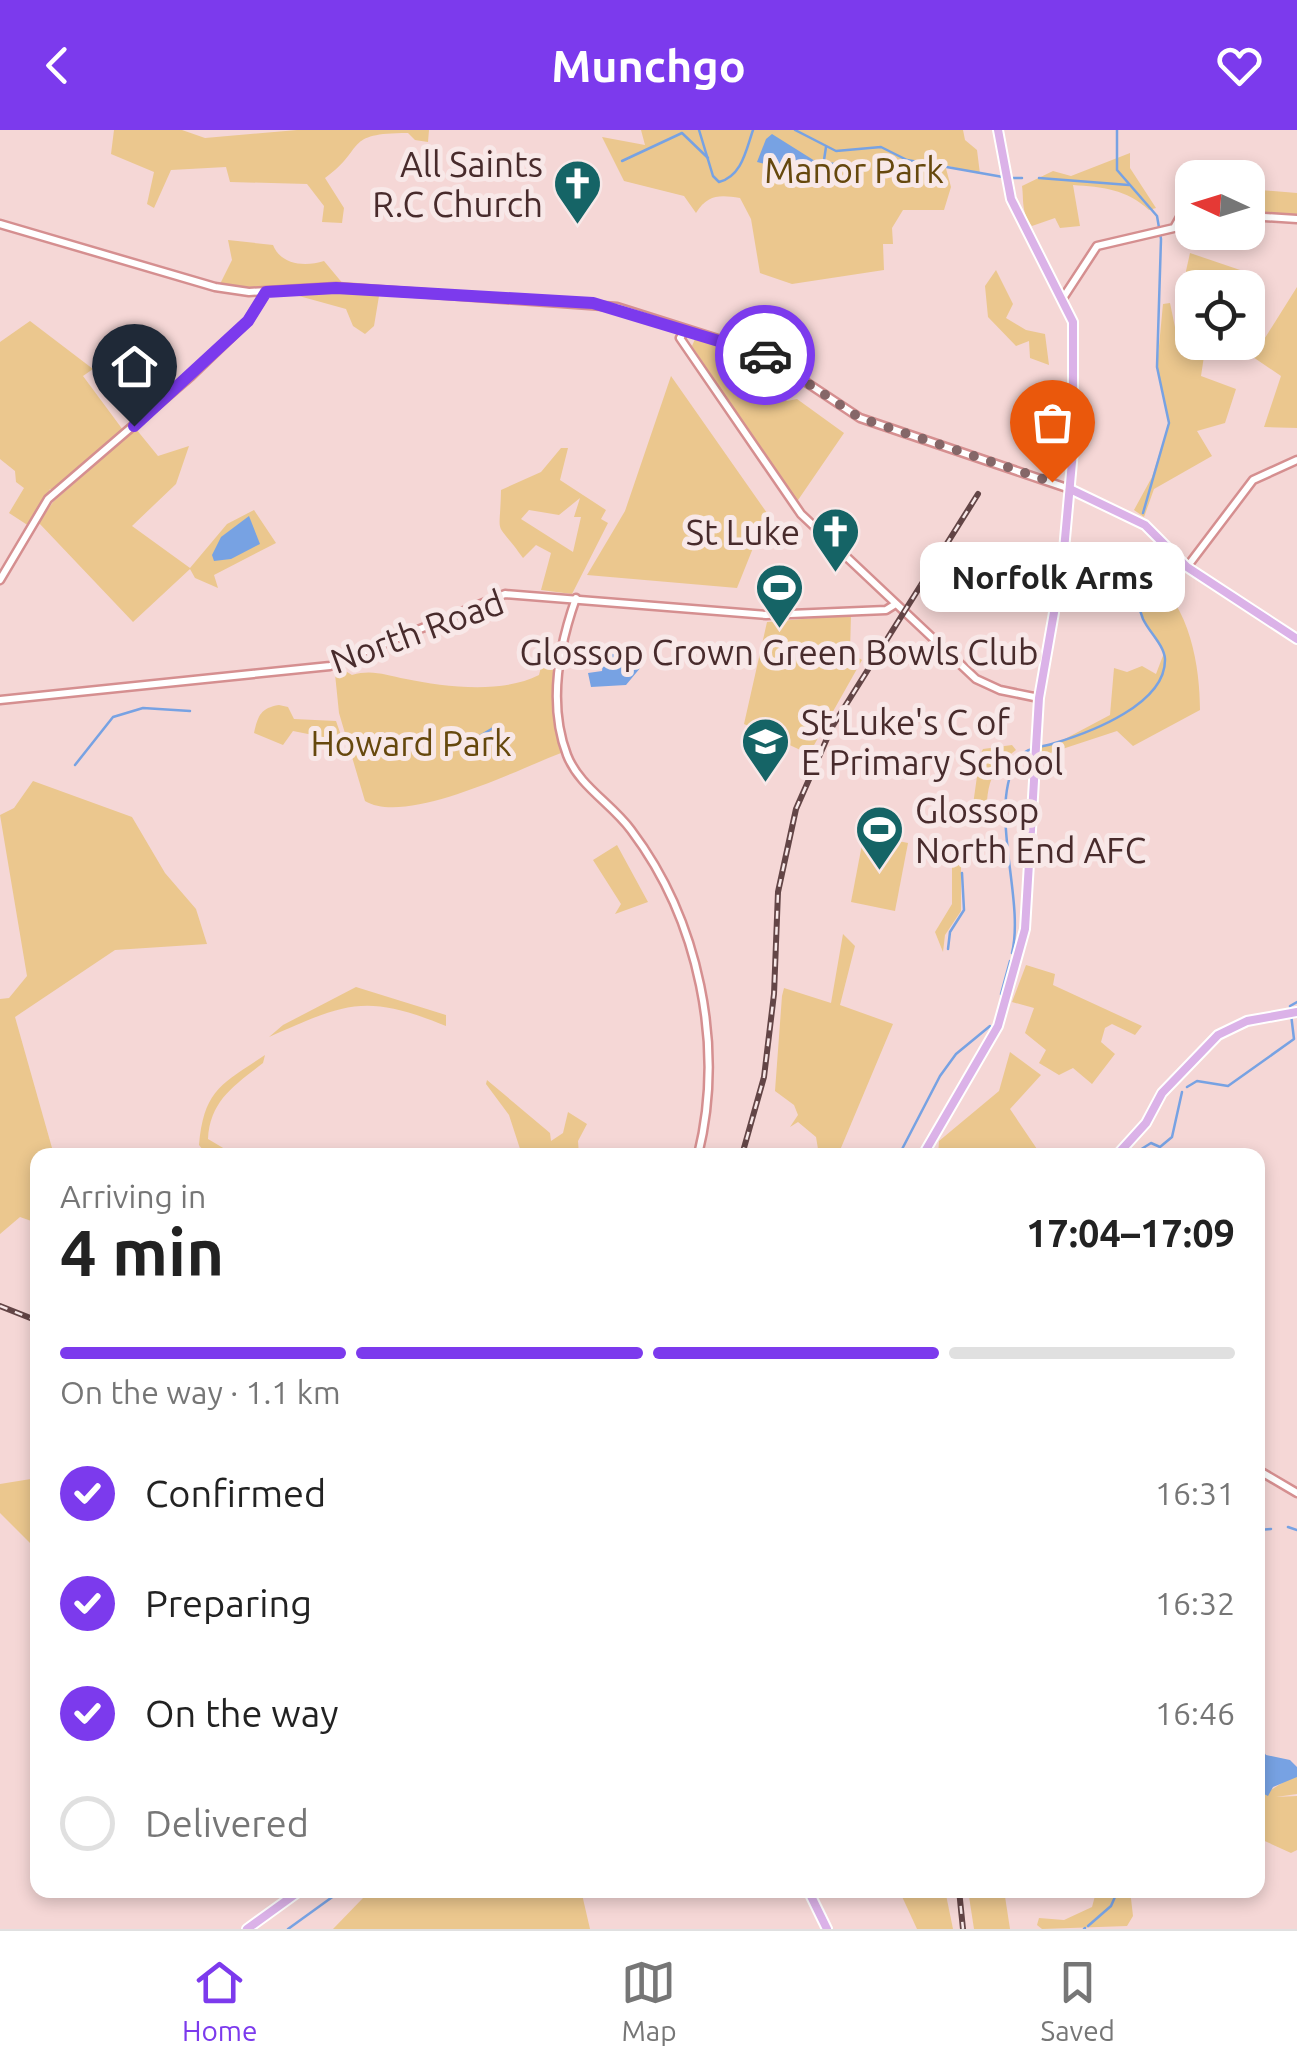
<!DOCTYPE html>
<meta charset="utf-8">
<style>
body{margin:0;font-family:Ubuntu,sans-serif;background:#f2f2f2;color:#222;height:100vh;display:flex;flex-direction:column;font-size:38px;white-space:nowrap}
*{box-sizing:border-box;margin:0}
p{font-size:32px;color:#767676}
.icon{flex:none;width:55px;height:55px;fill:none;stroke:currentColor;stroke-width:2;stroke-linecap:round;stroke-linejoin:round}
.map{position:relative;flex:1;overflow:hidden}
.drawer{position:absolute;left:30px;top:1018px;width:1235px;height:750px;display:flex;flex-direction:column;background:#fff;border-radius:20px;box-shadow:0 5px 15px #0003}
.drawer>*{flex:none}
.needle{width:65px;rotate:274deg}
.tools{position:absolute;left:1175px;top:30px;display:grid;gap:20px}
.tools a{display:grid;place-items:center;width:90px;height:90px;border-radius:20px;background:#fff;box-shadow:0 5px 15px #0003;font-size:50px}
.pin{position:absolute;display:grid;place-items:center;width:85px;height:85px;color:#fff;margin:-102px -42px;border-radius:50% 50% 50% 0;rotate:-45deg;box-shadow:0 0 10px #0007}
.pin .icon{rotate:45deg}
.courier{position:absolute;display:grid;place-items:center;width:100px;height:100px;margin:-50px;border:8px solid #7c3aed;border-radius:50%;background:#fff;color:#222;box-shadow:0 2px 12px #0007}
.bubble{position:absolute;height:70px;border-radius:20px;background:#fff;box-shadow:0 5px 15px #0003;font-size:32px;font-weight:600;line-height:70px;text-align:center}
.head em{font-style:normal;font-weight:600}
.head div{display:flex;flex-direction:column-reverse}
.head{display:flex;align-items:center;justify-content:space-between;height:170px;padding:0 30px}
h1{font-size:65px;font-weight:600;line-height:75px}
.bar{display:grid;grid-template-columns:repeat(4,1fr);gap:15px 10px;align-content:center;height:120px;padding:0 30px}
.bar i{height:12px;border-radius:8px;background:#e0e0e0}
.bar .active{background:#7c3aed}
.bar p{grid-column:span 4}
ol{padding:0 30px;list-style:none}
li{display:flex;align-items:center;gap:30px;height:110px}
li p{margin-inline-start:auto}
li .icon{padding:10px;border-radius:50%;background:#7c3aed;color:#fff;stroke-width:4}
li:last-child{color:#767676}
li i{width:55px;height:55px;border:5px solid #e0e0e0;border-radius:50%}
header{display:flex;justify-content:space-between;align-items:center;height:130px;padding:0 30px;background:#7c3aed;color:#fff;font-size:45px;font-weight:600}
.tab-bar{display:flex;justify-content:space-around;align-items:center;height:140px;border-top:2px solid #e0e0e0;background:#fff;font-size:28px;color:#767676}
.tab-bar a{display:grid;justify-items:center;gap:5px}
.tab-bar .active{color:#7c3aed}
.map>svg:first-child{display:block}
.green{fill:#ebc78e;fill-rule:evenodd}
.water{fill:#77a2e3}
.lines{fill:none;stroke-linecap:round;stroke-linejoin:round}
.stream{stroke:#77a2e3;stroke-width:2.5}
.secondary-casing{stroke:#d58f90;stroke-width:11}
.primary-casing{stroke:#fff;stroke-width:12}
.secondary{stroke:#fff;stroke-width:6}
.primary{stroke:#dbb2e8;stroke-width:8}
.rail-casing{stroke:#634546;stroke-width:6}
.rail{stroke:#f8e8e8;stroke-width:2.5;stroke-dasharray:8;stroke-linecap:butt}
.done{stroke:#856768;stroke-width:10;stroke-dasharray:0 18}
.route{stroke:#7c3aed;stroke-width:12}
.labels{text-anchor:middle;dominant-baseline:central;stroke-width:10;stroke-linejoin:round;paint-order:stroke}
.poi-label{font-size:35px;fill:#482b2c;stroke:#f8e8e8;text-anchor:end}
.park-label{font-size:35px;fill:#66480d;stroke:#f8e8e8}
.street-label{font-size:35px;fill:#482b2c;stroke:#f8e8e8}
</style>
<header><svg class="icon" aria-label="back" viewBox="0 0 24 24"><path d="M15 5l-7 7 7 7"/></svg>Munchgo<svg class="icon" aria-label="heart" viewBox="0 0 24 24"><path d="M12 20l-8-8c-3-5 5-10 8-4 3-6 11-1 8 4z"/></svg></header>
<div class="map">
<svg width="1297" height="1799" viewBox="0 0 1297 1799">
<rect width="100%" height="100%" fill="#f5d7d6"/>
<g class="green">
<path d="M 114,0 L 182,0 L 205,8 L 297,0 L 429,0 L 428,12 L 415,10 L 408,3 C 342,3 367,18 325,48 L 344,78 L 342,93 L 322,92 L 324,76 L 307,54 L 230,52 L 226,37 L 171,40 L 154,78 L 147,74 L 154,42 L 111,24 Z"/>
<path d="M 641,0 L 963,0 L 965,10 L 977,20 L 980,44 L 945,35 L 951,57 L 944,80 L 903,80 L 892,98 L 893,114 L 883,114 L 884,140 L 792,154 L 760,143 L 751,89 L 740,68 C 720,65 708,64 696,83 L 684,66 L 624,51 L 602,7 L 645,15 Z"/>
<path d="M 1130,23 L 1130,38 L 1156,78 L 1149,80 C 1126,59 1103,57 1073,55 L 1080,96 L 1060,98 L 1055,88 L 1032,96 C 1021,82 1024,71 1022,56 L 1053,41 L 1071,46 Z"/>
<polygon points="1248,59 1297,63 1297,87 1248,83"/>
<path d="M 228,110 L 273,115 C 281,135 305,137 324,131 L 344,155 L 258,159 L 220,154 L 232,130 Z"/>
<polygon points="1190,123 1243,141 1226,157 1191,153 1186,141"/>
<polygon points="996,140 1013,174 1006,188 1026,200 1045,204 1049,235 1030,228 1029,211 1016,216 988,187 985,156"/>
<polygon points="1297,157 1297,298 1264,297 1281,246 1253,227"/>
<polygon points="335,161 379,166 374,196 365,204 353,196 346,179 299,166"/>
<polygon points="1170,173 1176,202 1192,198 1192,212 1206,213 1201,246 1236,259 1225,293 1197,301 1212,326 1154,359 1144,387 1134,380 1152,347 1169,293 1157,237 1163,174"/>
<polygon points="30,191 93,239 83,246 123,300 56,359 50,359 29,396 9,383 24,358 16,352 15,341 0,329 0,212"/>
<polygon points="695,209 749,223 787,271 797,269 844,303 796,373 692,216"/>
<polygon points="671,246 767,383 737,458 587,445 625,381"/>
<polygon points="136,299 158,326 189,316 176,354 132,396 190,438 227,394 254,380 276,413 214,445 218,458 195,448 190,439 133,492 39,393 53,372"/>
<path d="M 561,318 L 568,318 L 560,350 L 606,380 L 601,389 L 608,393 L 572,464 L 541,460 L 551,423 L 536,415 L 523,428 C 493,386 500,412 501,360 L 541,342 ZM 580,368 L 574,387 L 581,387 L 573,422 L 521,389 L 529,380 L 559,385 Z"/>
<path d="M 1130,445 L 1152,448 C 1190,475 1200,537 1200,580 L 1133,616 L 1117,601 L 1038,627 L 1038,617 L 1061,611 L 1110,585 L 1114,538 L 1127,542 L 1142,536 L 1156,544 L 1164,523 L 1145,493 Z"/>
<polygon points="851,485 850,522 862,530 809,624 744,594 767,492"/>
<path d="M 558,520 L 555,589 L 561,623 C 519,639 406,696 365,671 L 339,583 L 334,534 L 352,545 C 372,539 385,545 406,549 C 445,557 502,564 539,545 L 543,529 Z"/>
<path d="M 279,575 L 288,577 L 294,589 L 336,591 L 343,611 L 293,601 L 283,615 L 254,603 C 258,585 261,578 279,575 Z"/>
<path d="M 1012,615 L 1016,620 C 996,635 989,647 987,671 L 971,689 L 980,625 L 983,619 Z"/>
<polygon points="33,651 132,687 165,743 196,779 207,814 115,820 15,887 54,1025 38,1025 37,1093 20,1087 0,1104 0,869 9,868 27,846 0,685 14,678"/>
<polygon points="864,704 908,713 895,781 851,772"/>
<polygon points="617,715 648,772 615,784 621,774 593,730"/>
<polygon points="961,715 961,781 945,805 943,822 935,802 952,774 952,729"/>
<polygon points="843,804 855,816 840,875 893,894 838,1025 819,1025 816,1007 798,992 790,997 798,985 794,975 775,961 782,866 784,858 831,873"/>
<polygon points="1026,835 1055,844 1053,855 1142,896 1135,905 1112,894 1105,898 1101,912 1115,924 1092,954 1073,938 1059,945 1039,933 1046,920 1025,903 1034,878 1012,872"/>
<path d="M 356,857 L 446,885 L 446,896 C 365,863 346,873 269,907 L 283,895 Z"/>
<polygon points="1010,922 1041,945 1010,979 1041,1025 938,1025 939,1011 999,961"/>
<path d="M 265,925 L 263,933 C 235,955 210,970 208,1009 L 235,1025 L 207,1025 L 199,1015 C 204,960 221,954 265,925 Z"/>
<polygon points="487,950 550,1003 551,1011 563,1003 568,982 587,994 578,1011 579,1025 522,1025 509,985 486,954"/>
<polygon points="37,1348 38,1348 37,1420 0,1383 0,1354"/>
<polygon points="1293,1646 1297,1647 1297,1664 1276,1667 1297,1666 1297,1720 1291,1723 1258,1708 1258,1661 1271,1660"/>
<polygon points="362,1760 581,1760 590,1799 333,1799 364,1767"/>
<polygon points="899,1760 945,1760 953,1799 917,1799"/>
<polygon points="968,1760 1004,1760 1010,1799 974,1799"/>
<polygon points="1086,1760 1130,1760 1133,1786 1127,1796 1042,1799 1037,1795 1039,1788 1064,1790 1092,1777 1095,1766"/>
</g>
<g class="water">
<polygon points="772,4 815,31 838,33 835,52 824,52 810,42 793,47 777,37 757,32 766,9"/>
<polygon points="249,386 260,414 231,429 214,431 212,425 221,407"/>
<polygon points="610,522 627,531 641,524 641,537 626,555 591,557 588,543 602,541 604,525"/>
<polygon points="1258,1613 1266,1625 1290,1630 1297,1637 1297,1647 1273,1657 1268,1666 1258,1661"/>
</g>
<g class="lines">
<g class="stream">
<path d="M 699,0 L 713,46 L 719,52 C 742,46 746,20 753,0"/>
<polyline points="795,0 836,21 881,17 907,30 1003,47"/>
<polyline points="1117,0 1117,40 1157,86 1161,109 1157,237 1169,293 1143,383"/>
<polyline points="824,30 826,17"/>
<polyline points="622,31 682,3 708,28"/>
<polyline points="1011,48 1022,48"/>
<polyline points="1039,48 1129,55"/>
<polyline points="478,607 495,597"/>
<polyline points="75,635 113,587 143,578 190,581"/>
<polyline points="948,819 950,802 964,780 962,743"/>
<path d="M 1012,823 C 1025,769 988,682 1016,632 C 1025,616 1040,618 1055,613 C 1091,602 1166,574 1165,529 C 1164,515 1149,502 1143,489 C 1138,475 1133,459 1130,445"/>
<polyline points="1001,864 1010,831"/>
<polyline points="1187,957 1197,951 1228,956 1294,909 1290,876 1297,872"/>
<polyline points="899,1025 940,946 956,924 990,896"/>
<polyline points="1132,1025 1151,1013 1160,1017 1172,1007 1182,962"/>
<polyline points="1288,1397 1297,1400"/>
<polyline points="1258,1400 1271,1399"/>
<polyline points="1088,1796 1111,1776 1118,1760"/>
<polyline points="288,1799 342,1760"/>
<polyline points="1084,1799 1085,1798"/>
</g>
<defs>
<g id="secondary">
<polyline points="1248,86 1297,89"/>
<polyline points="0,94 215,157 249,162 336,157 617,177 762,223 860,288 1070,359"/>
<polyline points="1063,168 1097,116 1174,98 1192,66"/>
<polyline points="685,201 680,208 801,384 976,549 1000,560 1039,568"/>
<polyline points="1187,437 1253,350 1297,330"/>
<polyline points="0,450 48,369 191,246 248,191 266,162"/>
<path d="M 576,468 C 559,516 548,575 567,625 C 579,656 611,673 631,700 C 699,790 725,916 698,1025"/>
<polyline points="0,570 330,536 505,464 766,485 886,480 894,475"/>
<polyline points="1258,1340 1297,1363"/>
</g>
<g id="primary">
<polyline points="1070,359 1145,395 1187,437 1297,509"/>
<polyline points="923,1025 998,896 1025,799 1039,568 1063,431 1073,321 1073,192 1011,69 998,0"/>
<polyline points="1117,1025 1146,993 1162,963 1218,905 1247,891 1297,882"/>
<polyline points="808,1760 827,1799"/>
<polyline points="247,1799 301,1760"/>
</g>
</defs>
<use href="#secondary" class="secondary-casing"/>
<use href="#primary" class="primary-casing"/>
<use href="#secondary" class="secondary"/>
<use href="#primary" class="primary"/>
<defs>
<g id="rail">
<polyline points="742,1025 764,947 774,864 778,762 796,679 832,597 978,364"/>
<polyline points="0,1176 38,1191"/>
<polyline points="959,1760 963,1799"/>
</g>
</defs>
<use href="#rail" class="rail-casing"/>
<use href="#rail" class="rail"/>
</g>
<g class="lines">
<polyline class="done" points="765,225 860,288 1052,352"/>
<polyline class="route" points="134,296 248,191 266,162 336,158 593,173 765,225"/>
</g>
<defs>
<symbol id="church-pin" viewBox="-11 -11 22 30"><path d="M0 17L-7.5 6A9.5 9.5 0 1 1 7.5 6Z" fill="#156466" stroke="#f8e8e8"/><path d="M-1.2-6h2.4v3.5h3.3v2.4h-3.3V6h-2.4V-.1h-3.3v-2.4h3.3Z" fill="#fff"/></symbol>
<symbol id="stadium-pin" viewBox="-11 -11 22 30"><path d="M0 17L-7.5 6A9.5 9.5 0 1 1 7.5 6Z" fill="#156466" stroke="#f8e8e8"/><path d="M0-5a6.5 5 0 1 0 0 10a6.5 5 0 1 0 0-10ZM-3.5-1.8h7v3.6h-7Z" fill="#fff"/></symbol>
<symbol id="school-pin" viewBox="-11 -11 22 30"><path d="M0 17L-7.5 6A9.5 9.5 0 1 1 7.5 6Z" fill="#156466" stroke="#f8e8e8"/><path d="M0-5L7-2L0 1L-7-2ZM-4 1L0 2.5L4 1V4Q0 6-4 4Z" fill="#fff"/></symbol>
</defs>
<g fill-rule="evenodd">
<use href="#church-pin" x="550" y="26" width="55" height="75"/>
<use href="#church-pin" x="808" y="374" width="55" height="75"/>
<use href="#stadium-pin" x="752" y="430" width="55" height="75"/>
<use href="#school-pin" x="738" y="584" width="55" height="75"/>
<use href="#stadium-pin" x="852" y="672" width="55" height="75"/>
</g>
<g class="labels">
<g class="poi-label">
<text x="543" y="34">All Saints<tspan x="543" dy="40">R.C Church</tspan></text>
<text x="800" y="402">St Luke</text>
<text x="779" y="522" text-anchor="middle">Glossop Crown Green Bowls Club</text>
<text x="801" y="592" text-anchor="start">St Luke's C of<tspan x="801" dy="40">E Primary School</tspan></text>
<text x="915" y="680" text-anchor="start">Glossop<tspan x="915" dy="40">North End AFC</tspan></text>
</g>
<g class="park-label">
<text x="854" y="40">Manor Park</text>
<text x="411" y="613">Howard Park</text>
</g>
<g class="street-label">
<text transform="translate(417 501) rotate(-20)">North Road</text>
</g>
</g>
</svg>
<div class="tools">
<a><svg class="needle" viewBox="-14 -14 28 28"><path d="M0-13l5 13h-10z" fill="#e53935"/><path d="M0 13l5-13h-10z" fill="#767676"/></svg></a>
<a><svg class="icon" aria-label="locate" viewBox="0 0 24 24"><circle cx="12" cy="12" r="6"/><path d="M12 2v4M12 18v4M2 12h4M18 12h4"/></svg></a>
</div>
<div class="pin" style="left:1052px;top:352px;background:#ea580c"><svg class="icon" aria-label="bag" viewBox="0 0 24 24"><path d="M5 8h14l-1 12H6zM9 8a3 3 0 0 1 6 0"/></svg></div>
<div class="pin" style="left:134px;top:296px;background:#1f2937"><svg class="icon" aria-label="home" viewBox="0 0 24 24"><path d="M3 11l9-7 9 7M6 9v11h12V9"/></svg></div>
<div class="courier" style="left:765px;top:225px"><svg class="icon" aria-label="car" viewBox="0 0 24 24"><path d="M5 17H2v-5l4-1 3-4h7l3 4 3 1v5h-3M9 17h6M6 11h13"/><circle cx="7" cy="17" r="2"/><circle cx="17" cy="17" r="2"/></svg></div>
<div class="bubble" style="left:920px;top:412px;width:265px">Norfolk Arms</div>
<section class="drawer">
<div class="head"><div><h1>4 min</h1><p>Arriving in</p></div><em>17:04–17:09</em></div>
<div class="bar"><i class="active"></i><i class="active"></i><i class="active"></i><i></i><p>On the way · 1.1 km</p></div>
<ol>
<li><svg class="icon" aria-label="check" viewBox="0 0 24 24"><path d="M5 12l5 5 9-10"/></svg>Confirmed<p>16:31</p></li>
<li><svg class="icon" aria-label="check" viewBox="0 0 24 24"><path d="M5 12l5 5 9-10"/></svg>Preparing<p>16:32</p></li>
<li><svg class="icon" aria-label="check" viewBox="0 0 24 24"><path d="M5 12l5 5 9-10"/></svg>On the way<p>16:46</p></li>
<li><i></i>Delivered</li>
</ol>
</section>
</div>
<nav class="tab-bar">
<a class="active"><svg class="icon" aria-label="home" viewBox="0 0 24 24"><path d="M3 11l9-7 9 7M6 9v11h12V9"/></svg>Home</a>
<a><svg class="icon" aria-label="map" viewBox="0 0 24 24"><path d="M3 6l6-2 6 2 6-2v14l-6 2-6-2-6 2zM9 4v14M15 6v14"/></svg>Map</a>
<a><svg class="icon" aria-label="saved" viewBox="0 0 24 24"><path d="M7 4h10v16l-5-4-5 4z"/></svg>Saved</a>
</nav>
